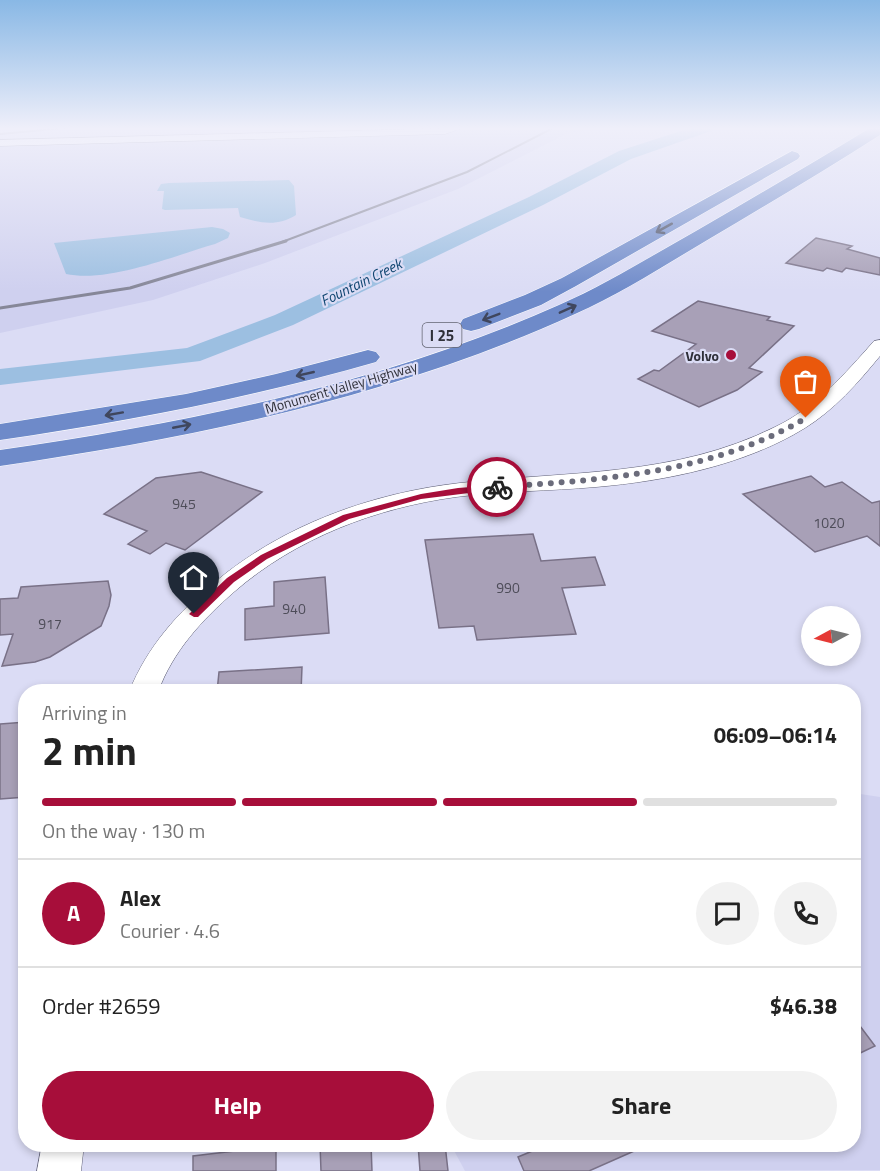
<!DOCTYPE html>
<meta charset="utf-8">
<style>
body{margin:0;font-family:"Titillium Web",sans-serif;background:#f2f2f2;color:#222;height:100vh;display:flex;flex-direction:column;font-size:22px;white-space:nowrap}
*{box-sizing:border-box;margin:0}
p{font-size:20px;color:#767676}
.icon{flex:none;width:33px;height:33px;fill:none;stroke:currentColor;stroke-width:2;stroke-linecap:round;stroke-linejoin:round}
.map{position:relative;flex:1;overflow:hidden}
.details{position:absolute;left:18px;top:684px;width:843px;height:468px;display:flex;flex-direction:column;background:#fff;border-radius:24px;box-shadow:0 3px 9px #0003}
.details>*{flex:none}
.needle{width:39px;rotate:263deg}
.buttons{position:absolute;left:801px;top:606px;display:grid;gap:12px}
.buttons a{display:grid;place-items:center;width:60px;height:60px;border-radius:50%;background:#fff;box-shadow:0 3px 9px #0003;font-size:30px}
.pin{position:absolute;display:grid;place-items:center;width:51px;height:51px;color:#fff;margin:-62px -26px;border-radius:50% 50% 50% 0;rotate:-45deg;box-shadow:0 0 6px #0007}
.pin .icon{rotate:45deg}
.courier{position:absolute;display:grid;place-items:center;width:60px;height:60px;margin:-30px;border:4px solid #a70e3a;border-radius:50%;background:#fff;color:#222;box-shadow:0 2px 8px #0007}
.overview em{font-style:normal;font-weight:700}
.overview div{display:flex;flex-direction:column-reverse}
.overview{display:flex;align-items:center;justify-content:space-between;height:102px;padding:0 24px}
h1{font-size:39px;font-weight:700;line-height:45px}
.bar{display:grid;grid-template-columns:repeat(4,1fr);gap:9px 6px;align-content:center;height:72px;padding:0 24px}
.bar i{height:8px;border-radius:4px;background:#e0e0e0}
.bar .on{background:#a70e3a}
.bar p{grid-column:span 4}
.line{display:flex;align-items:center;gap:15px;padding:0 24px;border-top:2px solid #e0e0e0}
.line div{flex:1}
.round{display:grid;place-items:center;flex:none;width:63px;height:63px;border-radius:32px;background:#f2f2f2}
.cta{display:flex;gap:12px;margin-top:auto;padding:12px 24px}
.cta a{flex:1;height:69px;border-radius:36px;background:#a70e3a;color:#fff;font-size:24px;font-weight:700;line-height:69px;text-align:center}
.cta a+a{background:#f2f2f2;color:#222}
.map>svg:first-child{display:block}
.built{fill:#cfd0ef}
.water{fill:#9cbfe1}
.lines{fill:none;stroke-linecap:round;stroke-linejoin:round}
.river{fill:#9cbfe1;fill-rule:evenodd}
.building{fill:#a8a0b7;stroke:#797187;stroke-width:1.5}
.minor-casing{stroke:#606177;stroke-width:1}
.tertiary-casing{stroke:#606177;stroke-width:1}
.motorway-casing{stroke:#fff;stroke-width:1}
.minor{fill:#fff;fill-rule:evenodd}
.tertiary{fill:#fff;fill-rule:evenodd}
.motorway{fill:#6e8ac9;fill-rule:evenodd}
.rail-far1{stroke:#868798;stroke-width:2}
.rail{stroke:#868798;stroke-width:3}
.oneway{stroke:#3f465d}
.route{fill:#a70e3a}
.done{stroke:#6b6c7b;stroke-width:6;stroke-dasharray:0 10.8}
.poi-dot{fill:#a70e3a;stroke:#dbdcf5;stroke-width:2}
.labels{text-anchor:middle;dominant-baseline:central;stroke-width:4.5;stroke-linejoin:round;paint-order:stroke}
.far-poi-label{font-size:14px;font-weight:bold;fill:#2f3039;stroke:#dbdcf5;text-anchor:end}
.far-street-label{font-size:14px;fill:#2f3039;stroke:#dbdcf5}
.number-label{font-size:14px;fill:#4d4c58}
.far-water-label{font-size:15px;font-style:italic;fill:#104671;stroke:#dbdcf5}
.shield{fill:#dbdcf5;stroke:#636471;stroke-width:1.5}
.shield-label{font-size:15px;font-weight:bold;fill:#2f3039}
</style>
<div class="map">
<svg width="880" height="1171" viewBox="0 0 880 1171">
<rect width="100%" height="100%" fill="#dbdcf5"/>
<g class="built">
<polygon points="482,128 609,128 568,133 458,189 265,263 153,300 0,333 0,145 451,132"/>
<polygon points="854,793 880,797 880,1170 465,1171 451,1145 854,1144"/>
</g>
<g class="water">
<path d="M 289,180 L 294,186 L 296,215 C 277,227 260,223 240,217 L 238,208 L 165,210 L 162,209 L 164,191 L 157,191 L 161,184 L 169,183 Z"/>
<path d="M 212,227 L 223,229 L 230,233 L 228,238 L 215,244 C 173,256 109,283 66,274 L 54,243 Z"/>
</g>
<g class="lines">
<polygon class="river" points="690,128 713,128 711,131 631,159 543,205 293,325 200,361 0,385 0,369 187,348 275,315 529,197 619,151"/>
</g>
<g class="building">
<polygon points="816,238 852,246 847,249 880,258 880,275 846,268 842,272 827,268 823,271 786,263"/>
<polygon points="698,301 770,317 767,320 794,326 749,368 762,372 737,390 699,407 638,379 654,370 659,371 696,344 652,331"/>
<polygon points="201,472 262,492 185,550 166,543 150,554 128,544 147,531 104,514 156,478"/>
<polygon points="811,476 825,487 842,482 872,503 880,501 880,546 867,536 815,552 743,494"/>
<polygon points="533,534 541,561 595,557 605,585 562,588 576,634 477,640 474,626 439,628 425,540"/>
<polygon points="325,577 329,633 245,640 245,609 274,606 274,582"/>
<polygon points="108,581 111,595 109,606 101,626 50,657 35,662 2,666 13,634 0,635 0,599 18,598 21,587"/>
<polygon points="302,667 301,692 217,692 219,672"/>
<polygon points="26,722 26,797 0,799 0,724"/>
<polygon points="854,1018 875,1046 854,1056"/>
<polygon points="320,1144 371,1144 372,1171 321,1171"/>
<polygon points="418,1144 445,1144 448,1171 420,1171"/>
<polygon points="549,1144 650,1144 589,1171 524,1171 518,1157"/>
<polygon points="276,1146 276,1171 193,1171 193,1156"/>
</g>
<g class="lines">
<defs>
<polygon id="minor" points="462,128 445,134 0,146 0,140"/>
<g id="tertiary">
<path d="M 880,340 L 880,356 C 858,383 834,410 805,428 C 745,465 666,481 596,487 C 550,491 503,491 456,497 C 376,508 296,538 234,592 C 202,620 173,651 158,692 L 129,692 C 147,647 178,612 215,582 C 283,525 372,493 460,483 C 569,471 674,477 775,427 C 815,408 845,374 874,341 Z"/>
<polygon points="42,1144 84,1144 81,1171 37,1171"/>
</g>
<g id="motorway">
<path d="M 870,128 L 880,128 L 880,135 C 824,171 766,205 709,239 C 665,265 622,293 575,314 C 394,397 197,437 0,466 L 0,450 C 192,422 381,384 559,305 C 607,284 651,256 696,231 C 754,197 813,163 870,128 Z"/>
<polygon points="792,151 798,153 800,156 798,159 576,286 541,305 479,329 471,331 463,329 460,324 463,319 525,295 562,278"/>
<path d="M 368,350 L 376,352 L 380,357 L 376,362 C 253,397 127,422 0,440 L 0,424 L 186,394 L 276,374 Z"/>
</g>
</defs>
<use href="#minor" class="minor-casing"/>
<use href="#tertiary" class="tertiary-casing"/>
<use href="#motorway" class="motorway-casing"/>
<use href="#minor" class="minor"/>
<use href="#tertiary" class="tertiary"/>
<use href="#motorway" class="motorway"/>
<g class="rail-far1">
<polyline points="0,134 64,128"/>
<polyline points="282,242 467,172 553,128"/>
</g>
<polyline class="rail" points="0,308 130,288 286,241"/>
</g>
<defs><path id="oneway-shaft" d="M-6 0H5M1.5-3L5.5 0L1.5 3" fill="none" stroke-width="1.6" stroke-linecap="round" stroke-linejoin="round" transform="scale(1.5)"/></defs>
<g class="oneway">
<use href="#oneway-shaft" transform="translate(664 228) rotate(151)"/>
<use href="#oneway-shaft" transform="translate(568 309) rotate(-24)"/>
<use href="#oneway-shaft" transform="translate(491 317) rotate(159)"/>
<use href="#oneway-shaft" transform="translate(305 374) rotate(167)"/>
<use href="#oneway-shaft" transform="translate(114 414) rotate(170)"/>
<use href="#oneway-shaft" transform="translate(182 426) rotate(-11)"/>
</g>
<linearGradient id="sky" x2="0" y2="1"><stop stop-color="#89b8e5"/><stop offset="0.44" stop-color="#efeffa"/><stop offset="1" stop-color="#efeffa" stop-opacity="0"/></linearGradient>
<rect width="880" height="292" fill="url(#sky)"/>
<polygon class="route" points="497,485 502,487 501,489 421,499 349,519 267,559 234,582 198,617 194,617 189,614 227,578 261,555 343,515 421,494 458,488"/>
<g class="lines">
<path class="done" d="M 497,487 C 603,480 713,473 806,418"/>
</g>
<circle class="poi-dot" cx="731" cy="355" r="6"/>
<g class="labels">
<g class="far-poi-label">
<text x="719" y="355">Volvo</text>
</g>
<g class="far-street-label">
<text transform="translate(341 387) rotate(-16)">Monument Valley Highway</text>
</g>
<g class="number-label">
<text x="184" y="503">945</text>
<text x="829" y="522">1020</text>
<text x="508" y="587">990</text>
<text x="294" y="608">940</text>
<text x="50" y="623">917</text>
</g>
<g class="far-water-label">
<text transform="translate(361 282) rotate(-26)">Fountain Creek</text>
</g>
<rect class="shield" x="422.5" y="323" width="39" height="24" rx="4.5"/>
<g class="shield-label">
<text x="442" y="335">I 25</text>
</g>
</g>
</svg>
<div class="buttons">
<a><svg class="needle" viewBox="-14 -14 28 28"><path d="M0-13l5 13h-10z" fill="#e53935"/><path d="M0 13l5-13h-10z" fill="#767676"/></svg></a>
</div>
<div class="pin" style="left:806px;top:418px;background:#ea580c"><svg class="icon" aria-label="bag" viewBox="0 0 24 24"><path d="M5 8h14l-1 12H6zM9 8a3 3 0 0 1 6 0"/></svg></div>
<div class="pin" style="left:194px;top:614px;background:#1f2937"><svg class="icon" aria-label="home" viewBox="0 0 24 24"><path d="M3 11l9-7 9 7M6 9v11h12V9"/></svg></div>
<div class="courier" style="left:497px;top:487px"><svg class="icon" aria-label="bike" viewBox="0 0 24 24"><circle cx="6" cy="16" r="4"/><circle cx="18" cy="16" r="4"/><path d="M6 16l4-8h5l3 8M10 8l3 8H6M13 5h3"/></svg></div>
<section class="details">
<div class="overview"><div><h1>2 min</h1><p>Arriving in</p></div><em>06:09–06:14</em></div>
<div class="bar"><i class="on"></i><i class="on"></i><i class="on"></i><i></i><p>On the way · 130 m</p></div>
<div class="line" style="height:108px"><b class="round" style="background:#a70e3a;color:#fff">A</b><div><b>Alex</b><p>Courier · 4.6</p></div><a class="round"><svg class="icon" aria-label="chat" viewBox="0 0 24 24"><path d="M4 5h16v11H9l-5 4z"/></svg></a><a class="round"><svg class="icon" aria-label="phone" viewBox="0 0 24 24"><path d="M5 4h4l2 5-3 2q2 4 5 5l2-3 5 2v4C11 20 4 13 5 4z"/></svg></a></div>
<div class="line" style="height:78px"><div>Order #2659</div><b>$46.38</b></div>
<div class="cta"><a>Help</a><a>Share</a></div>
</section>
</div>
